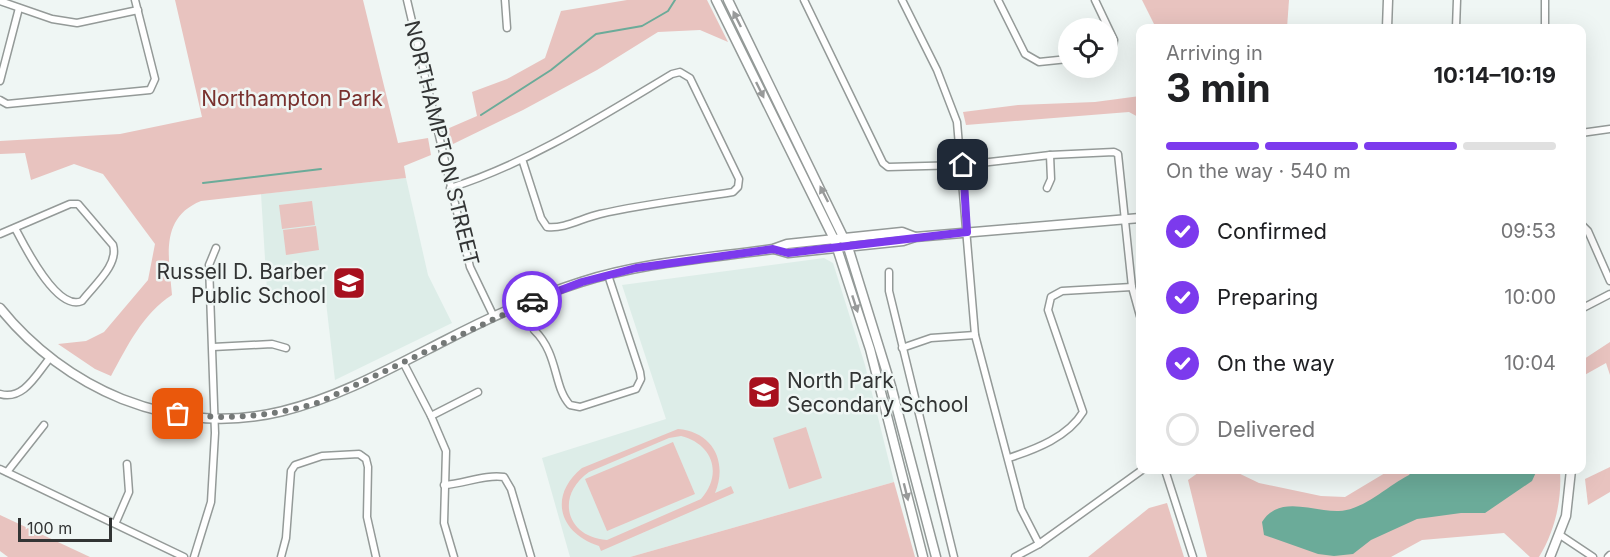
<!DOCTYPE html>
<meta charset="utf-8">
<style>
body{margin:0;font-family:Inter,sans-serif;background:#f2f2f2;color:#202124;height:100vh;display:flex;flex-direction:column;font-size:22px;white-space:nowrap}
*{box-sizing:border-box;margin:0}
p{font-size:20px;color:#757577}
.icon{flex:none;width:33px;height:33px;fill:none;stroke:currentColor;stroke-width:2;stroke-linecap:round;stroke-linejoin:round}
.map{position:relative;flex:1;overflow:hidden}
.panel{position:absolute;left:1136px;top:24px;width:450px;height:450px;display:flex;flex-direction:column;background:#fff;border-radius:12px;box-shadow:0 6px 24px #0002}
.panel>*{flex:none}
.fabs{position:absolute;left:1058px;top:18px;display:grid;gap:12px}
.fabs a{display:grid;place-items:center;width:60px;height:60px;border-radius:50%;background:#fff;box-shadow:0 6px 24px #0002;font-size:30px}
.scale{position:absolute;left:18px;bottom:15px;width:94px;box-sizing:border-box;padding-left:6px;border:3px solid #323434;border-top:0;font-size:16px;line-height:21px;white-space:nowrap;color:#323434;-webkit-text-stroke:4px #eff6f4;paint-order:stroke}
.pin{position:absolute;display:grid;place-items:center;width:51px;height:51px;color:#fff;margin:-26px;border-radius:12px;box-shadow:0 3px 9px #0006}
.courier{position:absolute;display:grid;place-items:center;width:60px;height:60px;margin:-30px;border:4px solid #7c3aed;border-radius:50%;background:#fff;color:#222;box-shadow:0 2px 8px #0007}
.summary em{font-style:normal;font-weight:700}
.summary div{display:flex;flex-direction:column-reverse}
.summary{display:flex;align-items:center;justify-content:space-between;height:102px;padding:0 30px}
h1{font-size:39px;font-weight:700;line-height:45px}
.bar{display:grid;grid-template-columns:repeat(4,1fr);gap:9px 6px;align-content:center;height:72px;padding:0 30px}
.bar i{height:8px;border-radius:4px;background:#e0e0e0}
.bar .on{background:#7c3aed}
.bar p{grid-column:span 4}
ol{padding:0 30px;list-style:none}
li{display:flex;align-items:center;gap:18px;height:66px}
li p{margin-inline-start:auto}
li .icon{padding:6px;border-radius:50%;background:#7c3aed;color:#fff;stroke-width:4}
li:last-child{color:#757577}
li i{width:33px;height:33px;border:3px solid #e0e0e0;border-radius:50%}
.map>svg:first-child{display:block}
.built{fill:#ddede8}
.green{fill:#e8c3bf;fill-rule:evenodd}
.water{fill:#6bab99}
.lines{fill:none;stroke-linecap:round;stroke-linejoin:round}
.stream{stroke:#6bab99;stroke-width:2}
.street-casing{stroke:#949a98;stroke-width:9}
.secondary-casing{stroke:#949a98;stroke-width:11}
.street{stroke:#fff;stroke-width:6}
.secondary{stroke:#fff;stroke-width:8}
.oneway{fill:#989a9a}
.done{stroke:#747877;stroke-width:6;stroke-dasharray:0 10.8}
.route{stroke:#7c3aed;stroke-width:8}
.labels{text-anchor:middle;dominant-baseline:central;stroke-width:5;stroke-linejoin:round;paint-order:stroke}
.park-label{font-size:21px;fill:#79312e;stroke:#eff6f4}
.street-label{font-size:21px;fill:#323434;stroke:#eff6f4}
.poi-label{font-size:21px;fill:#323434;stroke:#eff6f4;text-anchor:end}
</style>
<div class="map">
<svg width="1610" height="557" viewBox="0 0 1610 557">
<rect width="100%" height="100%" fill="#eff6f4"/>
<g class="built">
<polygon points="406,178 428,275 452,323 335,380 326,302 280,305 267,291 261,194"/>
<polygon points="824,258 833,263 865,365 894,482 630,557 570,557 542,458 666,419 622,285"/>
</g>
<g class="green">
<path d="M 175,0 L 363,0 L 398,143 L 428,138 L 431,155 L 404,166 L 406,178 L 201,201 C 159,218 169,258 172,295 C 143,313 127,347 111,376 L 95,369 L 58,344 L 86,341 L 104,332 L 148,280 L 155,244 L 103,174 L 74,164 L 31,180 L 25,153 L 0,154 L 0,141 L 120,134 L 202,117 Z"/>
<polygon points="627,0 707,0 728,42 700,30 658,32 597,70 523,110 451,145 447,129 477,116 472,92 507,79 545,58 561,11"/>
<polygon points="1142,0 1289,0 1287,28 1156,28"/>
<polygon points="1140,96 1140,118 1129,112 966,125 963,112 1018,105 1095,102"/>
<polygon points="312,201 315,225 282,229 279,205"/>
<polygon points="316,226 319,250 286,255 283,230"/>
<polygon points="1610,342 1610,375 1606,363 1581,377 1581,361"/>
<polygon points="806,427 822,478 789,489 773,438"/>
<path d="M 678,429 C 713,432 728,462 715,493 L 731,486 L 734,493 L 601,551 L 599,546 C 559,533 548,496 582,468 ZM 681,436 C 713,444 723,474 701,499 L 607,540 C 566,537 555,496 589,472 L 669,438 Z"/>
<polygon points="673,442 695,494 607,531 585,479"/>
<polygon points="1610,467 1610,492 1588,505 1585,479"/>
<path d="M 1202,470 L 1232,470 L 1259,483 L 1321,496 L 1345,497 L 1390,470 L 1560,470 C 1562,500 1555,531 1539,557 L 1530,557 L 1504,533 L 1422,540 L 1391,557 L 1207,557 L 1188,480 Z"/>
<polygon points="894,482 915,557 630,557"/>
<polygon points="1167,503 1184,557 1088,557 1149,508"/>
<polygon points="0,515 90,557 8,557 0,551"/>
</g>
<path class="water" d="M 1413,470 L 1537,470 L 1532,481 L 1485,513 L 1461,513 L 1417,519 L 1371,540 L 1353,554 L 1334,556 L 1318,554 L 1264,535 L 1262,522 C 1280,494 1312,512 1339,511 C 1364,510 1387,486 1409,475 Z"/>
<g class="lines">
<g class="stream">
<polyline points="481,115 551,70 596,34 642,26 668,11 675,0"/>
<polyline points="203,183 321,169"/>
<polyline points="1534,472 1544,473"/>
</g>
<defs>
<g id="street">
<polyline points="407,0 470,267 494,317"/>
<polyline points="505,0 507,28"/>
<polyline points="804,0 883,163 888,167 963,165 1050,155 1114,152 1118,154 1132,287 1140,316"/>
<polyline points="902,0 937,70 957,122 975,335 1021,509 1039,544"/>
<polyline points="998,0 1025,54 1039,62 1068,59"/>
<polyline points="1095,0 1114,40 1113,48 1107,55"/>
<polyline points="0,1 52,19 77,23 138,10"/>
<polyline points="1456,28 1457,0"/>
<polyline points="1545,28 1545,0"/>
<polyline points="0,81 19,8"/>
<polyline points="0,100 7,104 150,90 155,79 135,0"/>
<polyline points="1581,133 1610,129"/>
<path d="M 450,188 C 529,163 602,116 672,74 L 680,72 L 690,78 L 739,179 L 738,187 L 733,192 C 689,199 644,204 600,214 C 582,218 565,229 547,227 L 541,218 L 522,159"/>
<polyline points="1047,188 1051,179 1050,155"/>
<polyline points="1581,224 1588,231 1610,281"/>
<path d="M 0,234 L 70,204 L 78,204 L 113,245 C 119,265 94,285 82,301 C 57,312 25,247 15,228"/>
<polyline points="889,272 889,291 954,557"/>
<polyline points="1581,309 1610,294"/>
<path d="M 534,330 C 559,354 553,387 570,405 L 580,407 L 636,389 L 641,379 L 640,372 L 608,275"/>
<polyline points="213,347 272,344 286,348"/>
<polyline points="902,348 931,338 975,335"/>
<polyline points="403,362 431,416 446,451 444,523 454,557"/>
<path d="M 0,394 C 24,401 37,373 50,358"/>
<polyline points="431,416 478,392"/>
<path d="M 1009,458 C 1036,449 1068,437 1083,412 L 1048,310 L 1051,297 L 1062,291 L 1132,287"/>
<polyline points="0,469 184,557"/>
<polyline points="1165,470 1193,557"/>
<polyline points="7,472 44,425"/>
<path d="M 444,485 C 464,484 485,474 504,477 L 511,489 L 531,557"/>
<polyline points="116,522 129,492 127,464"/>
<polyline points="1560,535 1593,557"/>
<polyline points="194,557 211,502 215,433 209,265 216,248"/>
<polyline points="281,557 286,538 291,471 295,465 322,456 359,454 366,459 368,467 367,517 376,557"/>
<polyline points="1015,557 1039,544 1142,470"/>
<polyline points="1608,557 1610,555"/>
</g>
<g id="secondary">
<polyline points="716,0 834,239 870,349 923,557"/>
<polyline points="728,0 848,247 891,386 936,557"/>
<polyline points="1387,28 1388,0"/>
<polyline points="774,249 788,253 903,241 915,237 1140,218"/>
<path d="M 0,308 C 32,348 75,380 122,399 C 248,448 335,397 444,341 C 488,318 534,297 581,282 C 643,262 709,258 773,249 L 787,244 L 902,232 L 915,237"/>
<polyline points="1550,557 1566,516 1571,470"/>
</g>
</defs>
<use href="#street" class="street-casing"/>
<use href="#secondary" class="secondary-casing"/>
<use href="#street" class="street"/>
<use href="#secondary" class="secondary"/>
</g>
<defs><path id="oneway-solid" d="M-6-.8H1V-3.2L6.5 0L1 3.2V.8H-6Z" transform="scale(1.5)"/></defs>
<g class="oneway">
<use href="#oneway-solid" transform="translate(737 19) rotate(-116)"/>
<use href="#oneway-solid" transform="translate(760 90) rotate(64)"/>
<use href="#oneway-solid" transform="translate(824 194) rotate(-117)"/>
<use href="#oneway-solid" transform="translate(855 304) rotate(72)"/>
<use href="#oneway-solid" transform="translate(906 492) rotate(76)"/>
</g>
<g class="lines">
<path class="done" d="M 178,414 C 228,420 272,417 320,402 L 532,301"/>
<polyline class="route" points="532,301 582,282 636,268 773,249 788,253 967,232 963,165"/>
</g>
<defs>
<symbol id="school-square" viewBox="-11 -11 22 22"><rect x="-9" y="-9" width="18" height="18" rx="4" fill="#a7101e" stroke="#eff6f4"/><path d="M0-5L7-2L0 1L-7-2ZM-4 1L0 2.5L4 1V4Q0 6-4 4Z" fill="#fff"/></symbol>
</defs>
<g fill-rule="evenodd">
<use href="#school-square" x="330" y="264" width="38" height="38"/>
<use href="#school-square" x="745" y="373" width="38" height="38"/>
</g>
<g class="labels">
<g class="park-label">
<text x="292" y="98">Northampton Park</text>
</g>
<g class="street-label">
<text transform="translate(442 143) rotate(76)">NORTHAMPTON STREET</text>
</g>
<g class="poi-label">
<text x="326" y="271">Russell D. Barber<tspan x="326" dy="24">Public School</tspan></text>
<text x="787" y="380" text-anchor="start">North Park<tspan x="787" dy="24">Secondary School</tspan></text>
</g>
</g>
</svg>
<div class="fabs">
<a><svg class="icon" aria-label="locate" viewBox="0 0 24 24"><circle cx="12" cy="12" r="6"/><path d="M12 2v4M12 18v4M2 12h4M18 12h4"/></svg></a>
</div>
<div class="scale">100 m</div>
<div class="pin" style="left:178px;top:414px;background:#ea580c"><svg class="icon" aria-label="bag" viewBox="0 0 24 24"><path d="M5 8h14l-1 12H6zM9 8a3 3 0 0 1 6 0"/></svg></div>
<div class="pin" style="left:963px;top:165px;background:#1f2937"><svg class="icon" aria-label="home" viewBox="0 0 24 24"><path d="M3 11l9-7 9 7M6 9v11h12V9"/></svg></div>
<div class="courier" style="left:532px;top:301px"><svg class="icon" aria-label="car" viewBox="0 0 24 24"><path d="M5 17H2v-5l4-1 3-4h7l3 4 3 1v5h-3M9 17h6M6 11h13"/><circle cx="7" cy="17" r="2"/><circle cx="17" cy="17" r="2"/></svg></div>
<section class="panel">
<div class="summary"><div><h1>3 min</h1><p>Arriving in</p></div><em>10:14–10:19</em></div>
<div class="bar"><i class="on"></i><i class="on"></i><i class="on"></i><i></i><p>On the way · 540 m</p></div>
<ol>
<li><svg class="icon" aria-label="check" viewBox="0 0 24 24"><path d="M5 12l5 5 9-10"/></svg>Confirmed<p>09:53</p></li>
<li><svg class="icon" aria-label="check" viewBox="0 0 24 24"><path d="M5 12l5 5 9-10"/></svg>Preparing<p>10:00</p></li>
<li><svg class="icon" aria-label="check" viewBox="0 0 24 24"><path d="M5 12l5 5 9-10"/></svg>On the way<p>10:04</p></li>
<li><i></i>Delivered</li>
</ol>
</section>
</div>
